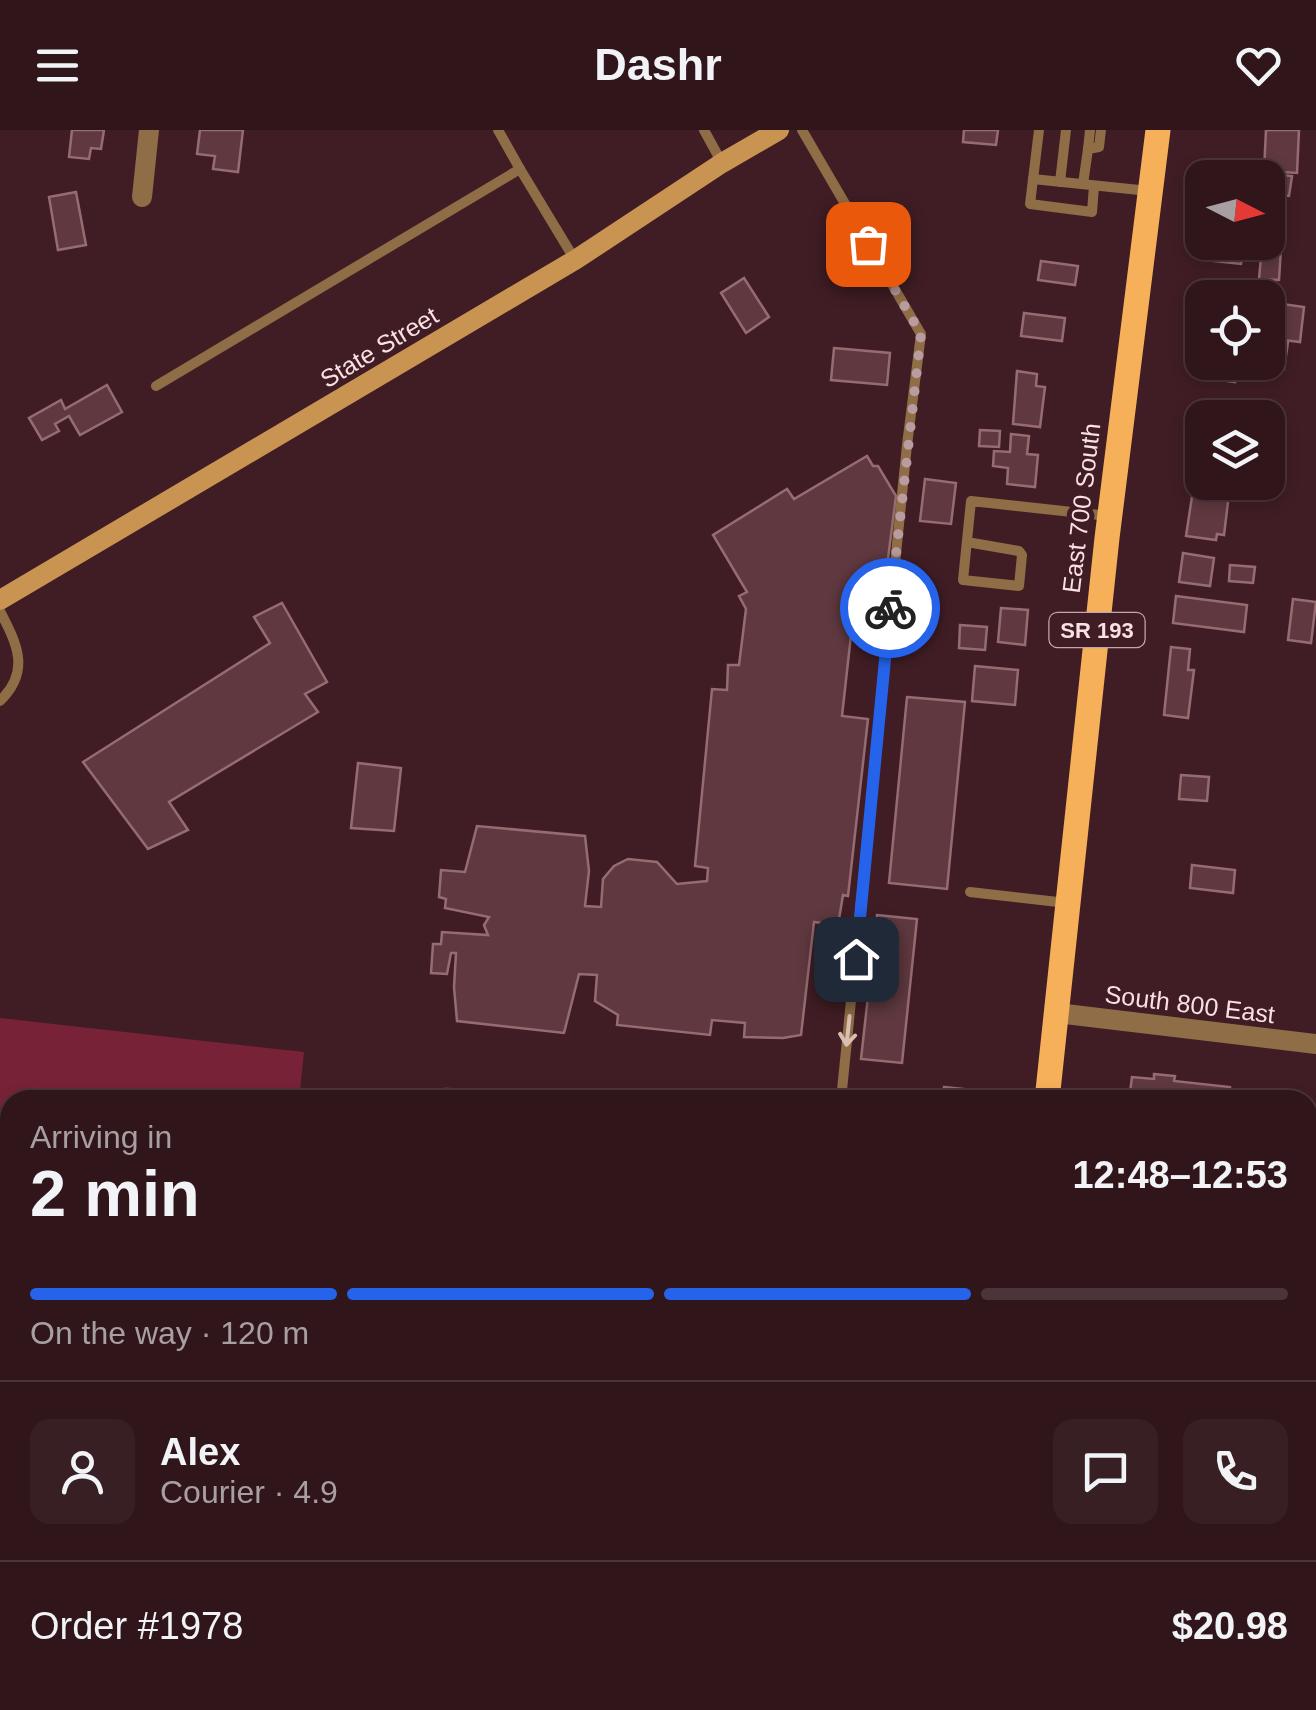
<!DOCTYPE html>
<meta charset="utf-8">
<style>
body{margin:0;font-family:Arial,sans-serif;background:#381f24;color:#f1f3f6;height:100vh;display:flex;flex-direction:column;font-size:38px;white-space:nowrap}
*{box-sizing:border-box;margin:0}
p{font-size:32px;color:#a89fa3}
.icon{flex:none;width:55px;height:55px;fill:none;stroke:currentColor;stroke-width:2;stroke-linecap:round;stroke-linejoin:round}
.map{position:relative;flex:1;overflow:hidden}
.panel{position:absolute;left:0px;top:960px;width:1318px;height:620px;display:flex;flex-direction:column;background:#30161b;border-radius:30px 30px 0 0;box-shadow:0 5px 15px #0003,0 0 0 2px #4b353a}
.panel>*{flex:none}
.needle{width:65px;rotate:96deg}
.tools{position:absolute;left:1185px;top:30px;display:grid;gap:20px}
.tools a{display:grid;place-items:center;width:100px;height:100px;border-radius:20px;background:#30161b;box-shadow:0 5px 15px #0003,0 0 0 2px #4b353a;font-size:50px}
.pin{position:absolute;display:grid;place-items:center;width:85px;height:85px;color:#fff;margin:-42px;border-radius:20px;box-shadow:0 5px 15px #0006}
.courier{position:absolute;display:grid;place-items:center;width:100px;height:100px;margin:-50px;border:8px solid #2563eb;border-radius:50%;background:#fff;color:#222;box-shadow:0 2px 12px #0007}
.headline em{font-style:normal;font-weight:700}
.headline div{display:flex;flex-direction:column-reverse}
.headline{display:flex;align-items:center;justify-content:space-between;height:170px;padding:0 30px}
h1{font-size:65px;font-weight:700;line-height:75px}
.bar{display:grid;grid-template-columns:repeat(4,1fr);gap:15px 10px;align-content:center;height:120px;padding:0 30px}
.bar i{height:12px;border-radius:8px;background:#4b353a}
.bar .on{background:#2563eb}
.bar p{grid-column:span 4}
.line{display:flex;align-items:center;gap:25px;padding:0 30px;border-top:2px solid #4b353a}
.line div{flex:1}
.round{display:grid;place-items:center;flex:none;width:105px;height:105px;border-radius:20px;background:#381f24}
header{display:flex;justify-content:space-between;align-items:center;height:130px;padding:0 30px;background:#30161b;font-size:45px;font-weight:700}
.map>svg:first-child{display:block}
.green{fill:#782237}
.building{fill:#5f393f;stroke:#966c72;stroke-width:2.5}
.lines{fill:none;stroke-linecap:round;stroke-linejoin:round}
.service{stroke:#8f6d46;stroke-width:10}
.minor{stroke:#8f6d46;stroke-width:20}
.secondary{stroke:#c99352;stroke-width:20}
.primary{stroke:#f6b05a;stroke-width:25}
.oneway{stroke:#d9beb4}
.done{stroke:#b89ca0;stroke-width:10;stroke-dasharray:0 18}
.route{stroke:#2563eb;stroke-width:12}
.labels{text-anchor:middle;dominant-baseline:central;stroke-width:10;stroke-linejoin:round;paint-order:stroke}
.shield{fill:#401d24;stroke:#c2a6aa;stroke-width:2.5}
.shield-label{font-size:22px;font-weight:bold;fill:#f9e0e3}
.street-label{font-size:25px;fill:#f9e0e3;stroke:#401d24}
</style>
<header><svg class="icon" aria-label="menu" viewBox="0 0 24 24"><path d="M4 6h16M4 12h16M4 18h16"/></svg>Dashr<svg class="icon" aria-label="heart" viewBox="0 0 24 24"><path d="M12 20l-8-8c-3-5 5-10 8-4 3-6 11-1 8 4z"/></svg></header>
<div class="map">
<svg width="1316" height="1580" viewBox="0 0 1316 1580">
<rect width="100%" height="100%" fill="#401d24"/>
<g class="green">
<polygon points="0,888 304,922 299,970 10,970 10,1570 79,1570 78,1580 0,1580"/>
<polygon points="444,957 563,970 443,970"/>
<polygon points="1308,1324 1316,1325 1316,1580 1293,1580 1294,1570 1308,1570"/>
</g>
<g class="building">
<polygon points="72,0 104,0 101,19 91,18 89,29 69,27"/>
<polygon points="200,0 243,0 238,42 213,39 215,26 197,24"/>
<polygon points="964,0 998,0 996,15 963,12"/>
<polygon points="1266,0 1299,0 1297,43 1264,41"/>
<polygon points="1271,44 1292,46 1289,66 1269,64"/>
<polygon points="76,62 86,115 58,120 49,67"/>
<polygon points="1216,112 1244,112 1241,134 1213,131"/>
<polygon points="1262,116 1281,118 1279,150 1259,149"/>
<polygon points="1041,131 1078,136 1075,155 1038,150"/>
<polygon points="744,148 769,187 746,203 721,163"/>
<polygon points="1268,172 1304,177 1300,212 1268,208"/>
<polygon points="1024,183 1065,188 1062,211 1021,206"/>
<polygon points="1268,210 1288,212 1284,239 1260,236 1260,232 1268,232"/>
<polygon points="834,218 890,223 887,255 831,250"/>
<polygon points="1207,232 1237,232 1235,252 1205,248"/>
<polygon points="1017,241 1037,244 1036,256 1045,257 1040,297 1013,294"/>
<polygon points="107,255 122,282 80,305 69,286 55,294 59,301 42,310 29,288 61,270 65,279"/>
<polygon points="1207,270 1235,272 1233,288 1205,288"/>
<polygon points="1200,288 1202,288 1202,343 1195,343"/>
<polygon points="980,300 1000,301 999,317 979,316"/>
<polygon points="1011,304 1029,306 1027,324 1038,325 1035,357 1007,354 1008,338 993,336 994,321 1010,322"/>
<polygon points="867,326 873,336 878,336 896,366 884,460 862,475 860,497 852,496 842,586 868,589 848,766 843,765 838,795 814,792 801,905 783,908 744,907 745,893 712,890 710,905 617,895 618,885 595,871 597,845 579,844 564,903 457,891 454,857 456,823 451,823 447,844 431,843 433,814 441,814 442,802 488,805 484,795 489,787 445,778 446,769 439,767 441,740 465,742 477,696 585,706 589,741 585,776 601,777 603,749 614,736 628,729 657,732 677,754 707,751 708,738 695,736 712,559 727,560 728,535 739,535 746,479 739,466 747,462 713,405 787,359 794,369"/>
<polygon points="925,349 956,353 951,394 920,391"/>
<polygon points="1193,360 1229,364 1224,405 1217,404 1216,410 1186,406"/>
<polygon points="1183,423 1214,428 1210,456 1179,452"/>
<polygon points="1230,435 1255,437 1253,453 1229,451"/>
<polygon points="1176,466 1247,475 1244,502 1173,493"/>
<polygon points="1293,469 1316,472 1311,513 1288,510"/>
<polygon points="282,473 327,552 305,564 318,582 169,672 188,700 148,719 83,632 270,513 254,487"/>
<polygon points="1001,478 1028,480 1025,515 998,512"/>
<polygon points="960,495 987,497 985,520 959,518"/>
<polygon points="1171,517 1190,519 1188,540 1194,540 1188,588 1164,585"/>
<polygon points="975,536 1018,540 1015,575 972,571"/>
<polygon points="907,567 965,572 947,759 889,753"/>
<polygon points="358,633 401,638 394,701 351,698"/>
<polygon points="1181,645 1209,647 1207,671 1179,669"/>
<polygon points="1192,735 1235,740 1233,763 1190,758"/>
<polygon points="877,785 917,789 902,933 861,929"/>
<polygon points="1154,944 1175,946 1174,951 1230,957 1229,970 1129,970 1132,947 1154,949"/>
<polygon points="944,957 984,961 983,970 943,970"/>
<polygon points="378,1570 411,1570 410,1580 377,1580"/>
</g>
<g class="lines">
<g class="service">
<polyline points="704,0 722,33"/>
<polyline points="802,0 921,204 907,315 841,970"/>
<polyline points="1039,0 1030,74 1092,82 1094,56"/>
<polyline points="1088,19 1090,0"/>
<polyline points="520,39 575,130"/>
<polyline points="1033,49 1149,61"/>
<polyline points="1060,52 1066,0"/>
<polyline points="1083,54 1088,19 1099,17 1101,0"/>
<polyline points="156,256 520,39 498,0"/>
<polyline points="967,412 1019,421 1022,425 1019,456 963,450 971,371 1109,386"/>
<path d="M 0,481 C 17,514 31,541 0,571"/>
<polyline points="970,762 1067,773"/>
<polyline points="56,1580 57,1570"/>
<polyline points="631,1580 632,1570"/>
<polyline points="668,1580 669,1570"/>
<polyline points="865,1580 866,1570"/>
</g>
<g class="minor">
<polyline points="142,67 149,0"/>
<polyline points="1057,883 1316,914"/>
</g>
<polyline class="secondary" points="0,470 575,130 722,33 779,0"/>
<g class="primary">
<polyline points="1047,970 1107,408 1158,0"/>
<polyline points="984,1580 985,1570"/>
</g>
</g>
<defs><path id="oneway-shaft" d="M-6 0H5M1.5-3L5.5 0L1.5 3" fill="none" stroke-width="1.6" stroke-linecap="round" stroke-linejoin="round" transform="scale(2.5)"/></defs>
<use class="oneway" href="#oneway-shaft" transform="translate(848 901) rotate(96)"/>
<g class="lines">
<polyline class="done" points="868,114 921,204 890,478"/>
<polyline class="route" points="856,829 890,478"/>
</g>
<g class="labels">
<rect class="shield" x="1049.5" y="483" width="95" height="34" rx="8"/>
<g class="shield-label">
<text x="1097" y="500">SR 193</text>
</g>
<g class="street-label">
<text transform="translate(379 217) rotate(-31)">State Street</text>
<text transform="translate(1081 378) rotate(-83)">East 700 South</text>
<text transform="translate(1190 874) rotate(7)">South 800 East</text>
</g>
</g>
</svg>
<div class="tools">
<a><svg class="needle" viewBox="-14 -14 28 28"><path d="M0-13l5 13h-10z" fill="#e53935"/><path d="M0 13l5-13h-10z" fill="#a89fa3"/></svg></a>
<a><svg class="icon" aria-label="locate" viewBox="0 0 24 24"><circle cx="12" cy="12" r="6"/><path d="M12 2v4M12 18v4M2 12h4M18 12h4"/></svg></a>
<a><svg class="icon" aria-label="layers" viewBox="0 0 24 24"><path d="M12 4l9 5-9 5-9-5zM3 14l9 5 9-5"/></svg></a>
</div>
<div class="pin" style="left:868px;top:114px;background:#ea580c"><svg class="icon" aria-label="bag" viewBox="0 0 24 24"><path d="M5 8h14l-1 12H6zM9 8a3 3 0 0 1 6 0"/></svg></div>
<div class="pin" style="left:856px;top:829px;background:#1f2937"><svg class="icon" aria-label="home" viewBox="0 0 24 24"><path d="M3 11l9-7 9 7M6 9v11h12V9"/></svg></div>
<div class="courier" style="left:890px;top:478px"><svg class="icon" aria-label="bike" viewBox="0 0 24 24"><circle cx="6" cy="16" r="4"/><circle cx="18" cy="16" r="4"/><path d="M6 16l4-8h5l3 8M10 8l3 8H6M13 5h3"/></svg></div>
<section class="panel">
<div class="headline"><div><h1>2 min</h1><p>Arriving in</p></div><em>12:48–12:53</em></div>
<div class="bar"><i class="on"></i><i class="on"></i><i class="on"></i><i></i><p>On the way · 120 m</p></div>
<div class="line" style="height:180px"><a class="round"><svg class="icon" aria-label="person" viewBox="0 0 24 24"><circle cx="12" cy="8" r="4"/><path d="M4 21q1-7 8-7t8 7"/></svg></a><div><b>Alex</b><p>Courier · 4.9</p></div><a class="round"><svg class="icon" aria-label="chat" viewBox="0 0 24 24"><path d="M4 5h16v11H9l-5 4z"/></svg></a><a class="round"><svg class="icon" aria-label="phone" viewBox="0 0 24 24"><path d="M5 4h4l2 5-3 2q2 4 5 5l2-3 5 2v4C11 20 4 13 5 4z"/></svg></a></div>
<div class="line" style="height:130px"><div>Order #1978</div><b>$20.98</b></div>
</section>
</div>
